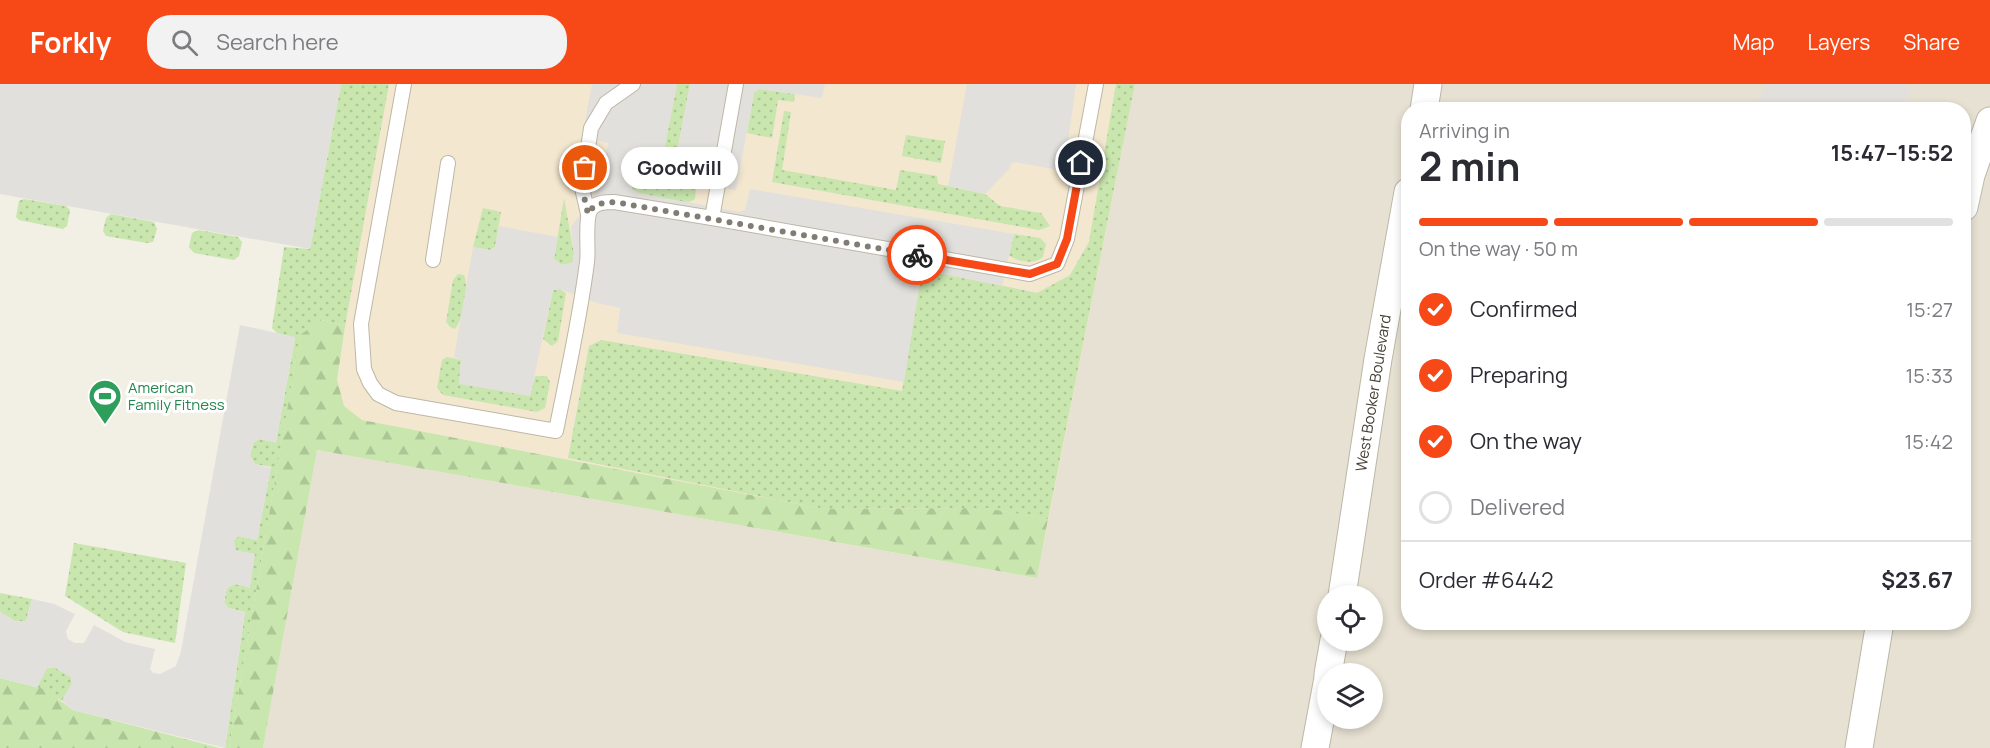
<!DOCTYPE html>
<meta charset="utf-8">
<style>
body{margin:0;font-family:Manrope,sans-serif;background:#f2f2f3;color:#2b2b33;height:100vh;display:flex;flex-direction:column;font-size:22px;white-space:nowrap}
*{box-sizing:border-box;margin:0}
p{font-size:20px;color:#7c7c81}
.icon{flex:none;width:33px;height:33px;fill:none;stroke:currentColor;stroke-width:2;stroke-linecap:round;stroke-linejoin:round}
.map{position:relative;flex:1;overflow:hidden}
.panel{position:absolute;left:1401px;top:18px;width:570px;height:528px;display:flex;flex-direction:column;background:#fff;border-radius:24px;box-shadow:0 3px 9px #0003}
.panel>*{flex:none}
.buttons{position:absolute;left:1317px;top:501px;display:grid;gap:12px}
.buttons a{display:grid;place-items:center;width:66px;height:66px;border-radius:50%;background:#fff;box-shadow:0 3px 9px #0003;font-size:30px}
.pin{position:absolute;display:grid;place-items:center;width:51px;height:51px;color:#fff;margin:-26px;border:3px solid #fff;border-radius:50%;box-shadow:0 2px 6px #0007}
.courier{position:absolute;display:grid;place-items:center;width:60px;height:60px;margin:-30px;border:4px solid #f64917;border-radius:50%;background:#fff;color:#222;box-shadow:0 2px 8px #0007}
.bubble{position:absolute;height:42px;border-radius:21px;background:#fff;box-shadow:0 3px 9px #0003;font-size:20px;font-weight:700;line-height:42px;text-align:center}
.head em{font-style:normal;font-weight:700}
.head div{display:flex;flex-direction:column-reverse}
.head{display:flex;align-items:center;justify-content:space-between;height:102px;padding:0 18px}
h1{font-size:39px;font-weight:700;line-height:45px}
.bar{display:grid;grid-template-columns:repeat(4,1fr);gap:9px 6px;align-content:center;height:72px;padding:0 18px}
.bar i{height:8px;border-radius:4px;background:#e1e1e2}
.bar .on{background:#f64917}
.bar p{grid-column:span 4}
.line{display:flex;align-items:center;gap:15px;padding:0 18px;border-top:2px solid #e1e1e2}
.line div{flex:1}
ol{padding:0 18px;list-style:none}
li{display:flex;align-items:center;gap:18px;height:66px}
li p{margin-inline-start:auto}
li .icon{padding:6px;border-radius:50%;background:#f64917;color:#fff;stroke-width:4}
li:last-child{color:#7c7c81}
li i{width:33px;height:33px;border:3px solid #e1e1e2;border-radius:50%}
header{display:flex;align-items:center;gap:36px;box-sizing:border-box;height:84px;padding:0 30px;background:#f64917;color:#fff}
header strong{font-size:28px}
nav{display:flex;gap:33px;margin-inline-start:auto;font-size:21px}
.search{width:420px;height:54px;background:#f2f2f3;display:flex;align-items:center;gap:15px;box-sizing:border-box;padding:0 21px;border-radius:24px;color:#7c7c81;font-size:22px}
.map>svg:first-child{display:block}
.residential{fill:#e6e1d2;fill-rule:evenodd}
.commercial{fill:#f4e7cf}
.grass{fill:url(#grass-dots)}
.forest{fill:url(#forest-firs)}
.parking{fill:#e2e0dc}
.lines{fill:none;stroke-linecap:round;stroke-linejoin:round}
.service-casing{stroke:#bdb7a7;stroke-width:16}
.minor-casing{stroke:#bdb7a7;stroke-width:29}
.path{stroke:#beb498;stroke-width:4;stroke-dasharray:3 3;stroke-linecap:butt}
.service{stroke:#fff;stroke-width:14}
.minor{stroke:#fff;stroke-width:27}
.done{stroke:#817d72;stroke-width:6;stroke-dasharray:0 10.8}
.route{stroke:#f64917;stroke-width:8}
.labels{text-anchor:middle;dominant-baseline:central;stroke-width:6;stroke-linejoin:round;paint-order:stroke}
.leisure-label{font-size:15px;fill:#27864d;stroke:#fff;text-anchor:start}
.street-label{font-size:15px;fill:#443f34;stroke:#fff}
</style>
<header>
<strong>Forkly</strong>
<div class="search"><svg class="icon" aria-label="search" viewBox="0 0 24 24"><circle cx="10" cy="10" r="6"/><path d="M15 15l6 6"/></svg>Search here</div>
<nav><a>Map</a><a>Layers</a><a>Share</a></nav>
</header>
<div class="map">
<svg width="1990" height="664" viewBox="0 0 1990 664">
<defs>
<pattern id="grass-dots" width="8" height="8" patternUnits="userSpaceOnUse" patternTransform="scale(1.5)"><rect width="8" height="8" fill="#c8e6ad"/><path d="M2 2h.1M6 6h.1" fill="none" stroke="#adc695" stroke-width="1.8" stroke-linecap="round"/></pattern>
<pattern id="forest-firs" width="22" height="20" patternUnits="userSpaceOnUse" patternTransform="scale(1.5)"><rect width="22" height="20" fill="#c8e6ad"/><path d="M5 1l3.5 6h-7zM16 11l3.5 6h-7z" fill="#adc695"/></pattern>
</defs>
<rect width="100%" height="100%" fill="#f2efe4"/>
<path class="residential" d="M 1135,0 L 1990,0 L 1990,664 L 263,664 L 317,366 L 1036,494 ZM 1408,26 L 1964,26 L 1964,538 L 1408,538 ZM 1328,512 L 1372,512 L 1372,556 L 1328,556 ZM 1328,590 L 1372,590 L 1372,634 L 1328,634 Z"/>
<polygon class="commercial" points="380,0 1135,0 1037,494 317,366"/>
<g class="grass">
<polygon points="341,0 389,0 345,242 322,236 300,252 229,664 225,664 245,528 228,524 224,518 227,504 235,500 249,503 233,461 234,456 239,452 257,456 271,383 255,380 250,372 253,359 259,355 276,358 295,254 277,249 272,244 284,163 310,165"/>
<polygon points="677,0 690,0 672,94 693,99 696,105 695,115 687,119 638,109 631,104 632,95 640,89 659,92"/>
<polygon points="1116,0 1135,0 1048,435 985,424 824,425 568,374 589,262 601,256 902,307 922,185 1037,209 1070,191 1089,158"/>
<polygon points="758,5 795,10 794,18 778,16 772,54 747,49 754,9"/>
<polygon points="784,27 791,28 782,86 896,106 900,86 937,92 938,100 985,110 1000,122 1041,129 1050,142 1039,146 772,98"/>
<polygon points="906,51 945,57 941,79 902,72"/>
<polygon points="564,114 574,169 572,179 562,181 554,175"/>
<polygon points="24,115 66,122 70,126 67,142 63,145 19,136 16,133 19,117"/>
<polygon points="483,124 501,128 495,163 490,166 473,163"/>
<polygon points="111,130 154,138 157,145 153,158 147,159 106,152 103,147 106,134"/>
<polygon points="199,146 238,153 242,158 239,172 234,176 194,169 189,163 192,149"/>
<path d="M 1014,150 L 1040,154 L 1046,160 L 1043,173 C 1033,181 1018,178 1009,171 Z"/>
<path d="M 458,190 L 464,191 C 469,204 464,234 455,245 L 450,243 L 446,238 L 453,196 Z"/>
<polygon points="560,205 566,209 558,257 552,262 543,255 553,206"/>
<polygon points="447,273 461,276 459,299 530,312 535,292 547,292 550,298 545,324 537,328 443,311 437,304 442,276"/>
<polygon points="74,459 186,479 175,559 123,548 65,512"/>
<polygon points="0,509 32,515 26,537 15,537 0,528"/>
<polygon points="54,583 71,593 71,601 62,617 37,603 47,584"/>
</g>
<g class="forest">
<polygon points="322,236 345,242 337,296 344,322 362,336 824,425 985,424 1048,435 1037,494 317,366 263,664 229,664 300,251"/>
<polygon points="0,594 44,605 73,626 220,664 0,664"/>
</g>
<g class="parking">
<polygon points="0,0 341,0 310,165 0,110"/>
<polygon points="592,0 677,0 659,92 640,89 632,95 632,104 638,109 740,128 745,126 750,105 1014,150 1002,202 922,186 904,298 617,249 620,224 597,219 560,205 553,206 530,312 459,300 461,276 454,273 473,163 490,166 495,163 499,142 558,153 554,175 562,181 572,179 574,169 571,143 601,100 608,59 582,53"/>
<polygon points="690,0 825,0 822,14 758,5 754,9 736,106 672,95"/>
<polygon points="967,0 1076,0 1064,87 1015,78 1011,80 1009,85 985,110 948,102"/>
<polygon points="1767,0 1902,0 1911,4 1901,25 1754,25"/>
<polygon points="240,241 295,253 276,359 259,355 253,359 250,372 255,380 271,384 257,456 239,452 234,456 236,466 255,470 250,504 235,500 227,504 224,518 228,524 245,528 225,664 73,626 62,617 71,601 71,593 54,583 47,584 37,603 0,594 0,528 15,537 26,537 32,515 54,520 75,530 66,547 68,555 75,559 84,559 94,541 125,558 155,565 150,585 153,589 160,590 176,582 181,567"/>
</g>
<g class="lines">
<defs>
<g id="service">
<path d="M 404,0 L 361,240 L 364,285 L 370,299 L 378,310 L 396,319 L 556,347 C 567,291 580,235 587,178 C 589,166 584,132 592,124 C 597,118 607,118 614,118 L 712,134 L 736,0"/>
<polyline points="588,130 582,104 591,44 606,19 633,0"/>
<polyline points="712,134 1030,190 1057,180 1067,155 1096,0"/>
<polyline points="433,176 448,79"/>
</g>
<g id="minor">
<polyline points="1424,26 1428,0"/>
<polyline points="1964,123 1971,91 1990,37"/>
<polyline points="1342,512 1378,275 1408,108"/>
<polyline points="1328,590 1334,556"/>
<polyline points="1315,664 1328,594"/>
<polyline points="1859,664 1880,538"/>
</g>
</defs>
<use href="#service" class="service-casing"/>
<use href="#minor" class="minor-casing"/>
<polyline class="path" points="1844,26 1845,23"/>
<use href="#service" class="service"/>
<use href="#minor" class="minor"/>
</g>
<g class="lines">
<path class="done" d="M 585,84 L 582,104 L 588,130 C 594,119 602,119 614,118 L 917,171"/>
<polyline class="route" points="917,171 1030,190 1057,180 1067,155 1081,79"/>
</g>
<defs>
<symbol id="stadium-pin" viewBox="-11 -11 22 30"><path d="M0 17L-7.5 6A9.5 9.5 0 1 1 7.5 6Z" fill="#2e9e5b" stroke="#fff"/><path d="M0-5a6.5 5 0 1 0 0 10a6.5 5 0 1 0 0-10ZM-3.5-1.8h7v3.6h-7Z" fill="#fff"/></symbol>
</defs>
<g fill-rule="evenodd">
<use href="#stadium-pin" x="86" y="293" width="38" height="52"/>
</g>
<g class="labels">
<g class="leisure-label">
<text x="128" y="303">American<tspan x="128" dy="17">Family Fitness</tspan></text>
</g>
<g class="street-label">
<text transform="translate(1373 309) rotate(-81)">West Booker Boulevard</text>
</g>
</g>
</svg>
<div class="buttons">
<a><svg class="icon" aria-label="locate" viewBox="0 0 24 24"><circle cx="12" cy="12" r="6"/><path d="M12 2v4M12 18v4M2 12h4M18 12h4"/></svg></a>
<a><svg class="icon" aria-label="layers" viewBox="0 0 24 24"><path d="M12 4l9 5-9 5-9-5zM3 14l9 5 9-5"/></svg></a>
</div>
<div class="pin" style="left:585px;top:84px;background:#ea580c"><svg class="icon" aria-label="bag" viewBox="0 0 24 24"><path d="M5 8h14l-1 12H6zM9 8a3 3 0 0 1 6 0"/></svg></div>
<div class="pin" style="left:1081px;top:79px;background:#1f2937"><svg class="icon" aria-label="home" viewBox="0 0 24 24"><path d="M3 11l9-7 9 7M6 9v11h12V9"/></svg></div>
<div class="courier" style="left:917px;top:171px"><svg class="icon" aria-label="bike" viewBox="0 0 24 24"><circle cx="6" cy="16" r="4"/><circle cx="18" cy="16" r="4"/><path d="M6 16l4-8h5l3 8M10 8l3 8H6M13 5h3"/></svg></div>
<div class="bubble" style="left:621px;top:63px;width:117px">Goodwill</div>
<section class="panel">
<div class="head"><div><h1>2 min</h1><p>Arriving in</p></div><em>15:47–15:52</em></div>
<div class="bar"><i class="on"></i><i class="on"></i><i class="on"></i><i></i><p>On the way · 50 m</p></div>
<ol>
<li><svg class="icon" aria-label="check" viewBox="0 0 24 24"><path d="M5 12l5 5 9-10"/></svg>Confirmed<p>15:27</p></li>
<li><svg class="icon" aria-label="check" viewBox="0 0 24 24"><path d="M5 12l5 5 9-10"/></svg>Preparing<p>15:33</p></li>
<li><svg class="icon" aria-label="check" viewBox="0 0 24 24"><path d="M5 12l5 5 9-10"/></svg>On the way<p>15:42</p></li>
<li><i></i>Delivered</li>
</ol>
<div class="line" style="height:78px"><div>Order #6442</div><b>$23.67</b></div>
</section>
</div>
